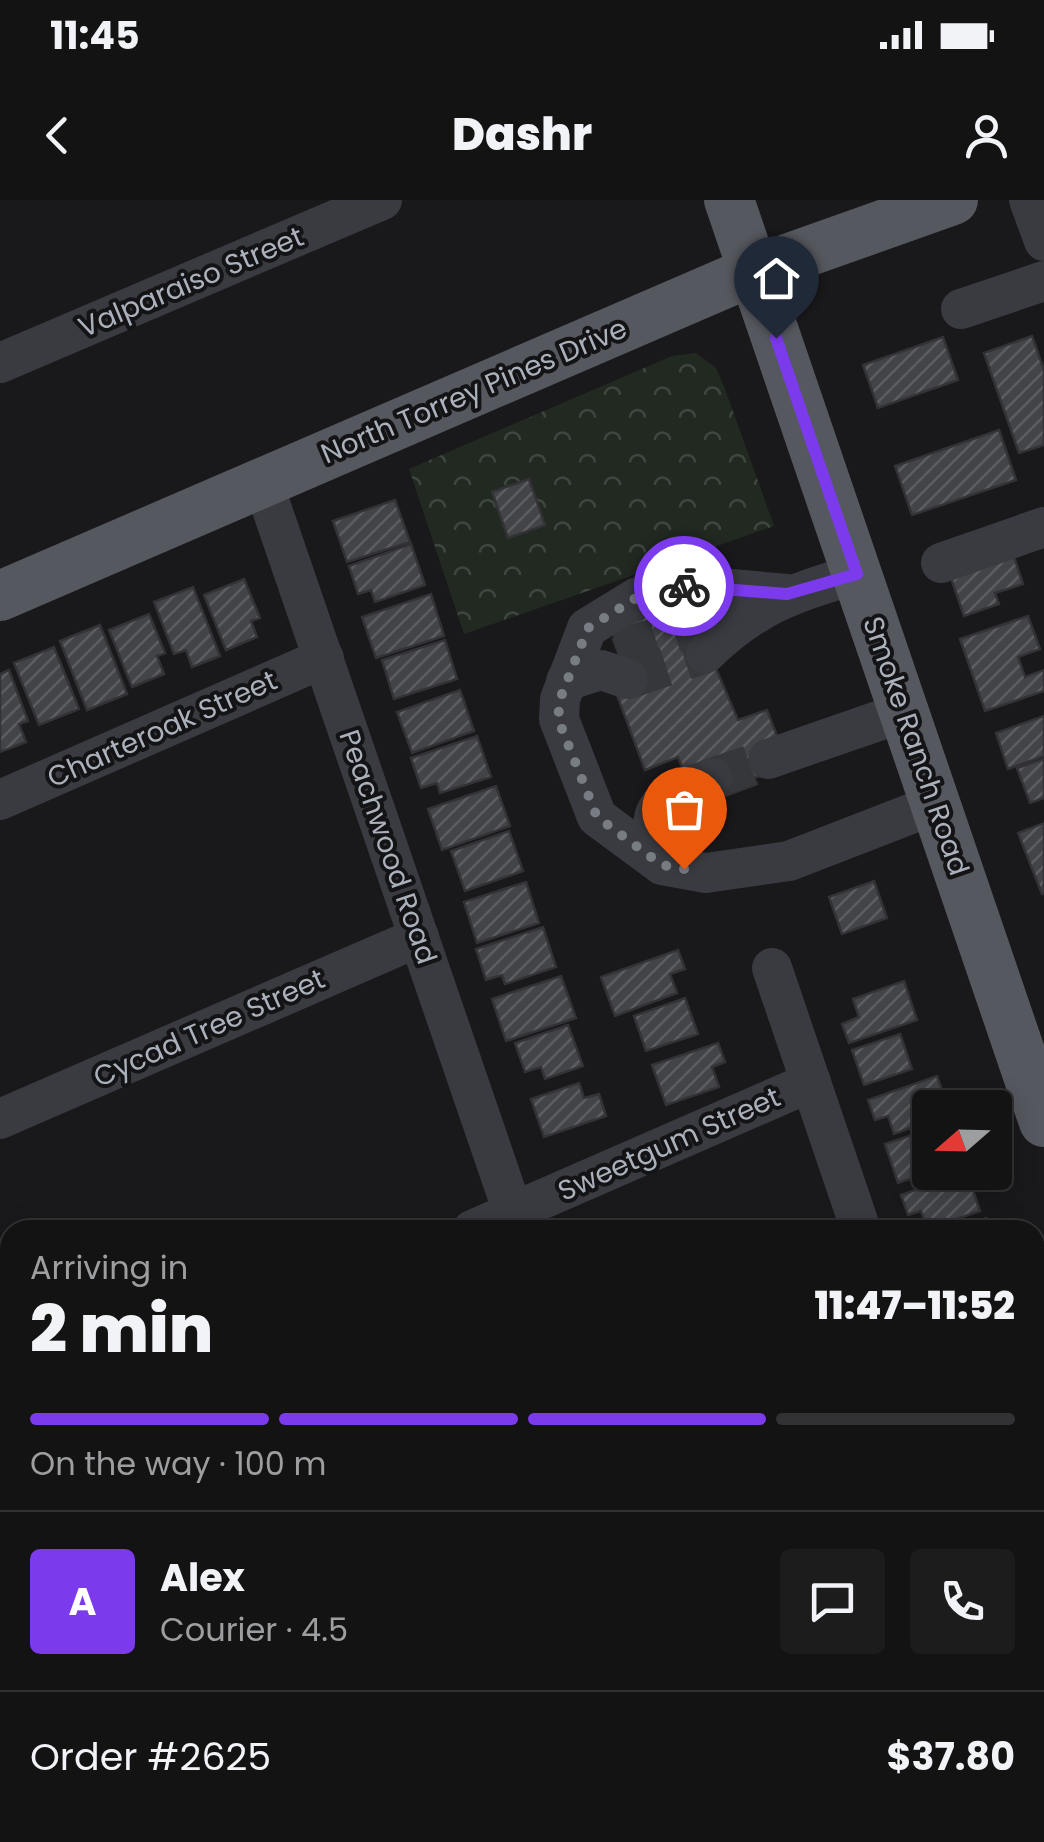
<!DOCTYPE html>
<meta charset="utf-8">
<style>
body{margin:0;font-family:Poppins,sans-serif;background:#1c1c1d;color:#f1f3f6;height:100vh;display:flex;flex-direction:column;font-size:38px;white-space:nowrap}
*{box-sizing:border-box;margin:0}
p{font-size:32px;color:#9d9ea0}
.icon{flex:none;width:55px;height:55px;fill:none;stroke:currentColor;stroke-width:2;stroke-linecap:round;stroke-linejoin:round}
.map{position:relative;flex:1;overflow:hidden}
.side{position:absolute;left:0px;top:1020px;width:1045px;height:622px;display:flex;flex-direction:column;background:#131314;border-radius:30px 30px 0 0;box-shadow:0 5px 25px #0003,0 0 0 2px #323234}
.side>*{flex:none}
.needle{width:65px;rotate:250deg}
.fabs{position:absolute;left:912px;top:890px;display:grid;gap:20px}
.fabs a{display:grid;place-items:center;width:100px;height:100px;border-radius:10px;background:#131314;box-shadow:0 5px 25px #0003,0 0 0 2px #323234;font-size:50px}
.pin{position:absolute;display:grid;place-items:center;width:85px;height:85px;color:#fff;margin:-102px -42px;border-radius:50% 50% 50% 0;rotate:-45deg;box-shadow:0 0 10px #0007}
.pin .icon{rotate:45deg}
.courier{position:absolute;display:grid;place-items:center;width:100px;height:100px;margin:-50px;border:8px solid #7c3aed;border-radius:50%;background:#fff;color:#222;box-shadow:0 2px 12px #0007}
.headline em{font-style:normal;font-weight:800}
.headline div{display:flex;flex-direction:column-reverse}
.headline{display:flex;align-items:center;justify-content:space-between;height:170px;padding:0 30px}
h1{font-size:65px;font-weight:800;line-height:75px}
.bar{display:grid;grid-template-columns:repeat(4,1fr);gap:15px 10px;align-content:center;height:120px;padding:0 30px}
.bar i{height:12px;border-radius:8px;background:#323234}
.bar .active{background:#7c3aed}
.bar p{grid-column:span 4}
.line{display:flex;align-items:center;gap:25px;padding:0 30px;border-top:2px solid #323234}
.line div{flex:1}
.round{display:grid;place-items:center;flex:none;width:105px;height:105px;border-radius:10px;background:#1c1c1d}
.status{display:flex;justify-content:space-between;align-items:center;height:70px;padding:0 50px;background:#131314;direction:ltr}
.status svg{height:28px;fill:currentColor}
header{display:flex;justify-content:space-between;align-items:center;height:130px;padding:0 30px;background:#131314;font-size:45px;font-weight:800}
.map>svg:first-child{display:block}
.forest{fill:url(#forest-crowns)}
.building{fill:url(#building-hatch);stroke:#333337;stroke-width:2.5}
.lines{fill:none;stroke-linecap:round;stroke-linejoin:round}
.minor-tunnel{stroke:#36373b;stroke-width:40;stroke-dasharray:40 20;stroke-linecap:butt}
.minor{stroke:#3a3b40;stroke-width:40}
.major{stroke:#56585f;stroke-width:50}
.done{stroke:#787c83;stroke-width:10;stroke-dasharray:0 18}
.route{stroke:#7c3aed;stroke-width:12}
.labels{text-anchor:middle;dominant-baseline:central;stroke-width:8;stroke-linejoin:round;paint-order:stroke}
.street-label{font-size:28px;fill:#abb1bb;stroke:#141416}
</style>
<div class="status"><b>11:45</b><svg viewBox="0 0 49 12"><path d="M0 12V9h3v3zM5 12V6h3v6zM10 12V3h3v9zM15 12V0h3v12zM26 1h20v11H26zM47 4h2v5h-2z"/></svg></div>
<header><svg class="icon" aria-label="back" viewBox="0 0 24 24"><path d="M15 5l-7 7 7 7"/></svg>Dashr<svg class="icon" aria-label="person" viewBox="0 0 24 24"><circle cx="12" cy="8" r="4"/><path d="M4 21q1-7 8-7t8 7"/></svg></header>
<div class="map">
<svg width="1044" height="1642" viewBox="0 0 1044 1642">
<defs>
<pattern id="forest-crowns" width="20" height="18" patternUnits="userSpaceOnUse" patternTransform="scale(2.5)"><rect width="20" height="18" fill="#212921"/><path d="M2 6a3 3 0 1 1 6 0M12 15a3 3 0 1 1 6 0" fill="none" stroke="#3f463f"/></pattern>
<pattern id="building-hatch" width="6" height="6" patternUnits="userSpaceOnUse" patternTransform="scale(2.5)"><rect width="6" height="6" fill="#434448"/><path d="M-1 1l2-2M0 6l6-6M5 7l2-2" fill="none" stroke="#5b5d60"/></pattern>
</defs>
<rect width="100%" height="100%" fill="#19191b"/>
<polygon class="forest" points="696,153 716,168 725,189 774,326 464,434 409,269 672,156"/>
<g class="building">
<polygon points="1032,136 1044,170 1044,245 1019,253 984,153"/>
<polygon points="943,137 958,180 878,208 863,165"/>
<polygon points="999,230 1016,280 912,315 895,266"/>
<polygon points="529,279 545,325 508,338 492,292"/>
<polygon points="395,300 410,342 347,362 333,321"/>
<polygon points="411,344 425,385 375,402 371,390 358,394 349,366"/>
<polygon points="1014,357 1023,384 995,393 999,404 964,416 951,378"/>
<polygon points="244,379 260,418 251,421 257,437 226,450 204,395"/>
<polygon points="193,387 220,456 192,467 186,450 174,454 154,402"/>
<polygon points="431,394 444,436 376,458 362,417"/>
<polygon points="687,401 738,520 767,510 779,541 773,571 754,578 757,584 720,598 706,561 683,570 678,557 645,570 617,495 632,490 613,439 634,431 631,422"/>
<polygon points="149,414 165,453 157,456 164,474 132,487 109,430"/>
<polygon points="1028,416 1040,449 1018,457 1025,477 1044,470 1044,491 985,511 960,439"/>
<polygon points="100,425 127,494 87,510 60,441"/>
<polygon points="445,440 457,479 394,499 382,460"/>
<polygon points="54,447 79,509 39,525 14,463"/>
<polygon points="9,470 28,521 19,524 26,542 0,552 0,474"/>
<polygon points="460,490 474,531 412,553 397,512"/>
<polygon points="1044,516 1044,556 1008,569 996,533"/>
<polygon points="477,536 491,577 440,593 437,583 421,588 411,558"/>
<polygon points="1044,559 1044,598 1030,603 1017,568"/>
<polygon points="496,586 510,626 442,650 428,609"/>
<polygon points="1044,623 1044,693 1042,694 1018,633"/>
<polygon points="509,631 523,671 465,691 451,651"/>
<polygon points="874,681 887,718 842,734 829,697"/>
<polygon points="526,682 539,723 477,743 464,702"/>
<polygon points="543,727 556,767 505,784 502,775 486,780 476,749"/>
<polygon points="678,750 685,769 670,774 677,793 615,816 601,777"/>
<polygon points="561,776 576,818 506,841 492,799"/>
<polygon points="904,781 917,820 849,843 842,824 859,817 853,799"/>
<polygon points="685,798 698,834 646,851 634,816"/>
<polygon points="568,825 583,866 545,879 541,867 525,872 515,843"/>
<polygon points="900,834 912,869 864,885 852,850"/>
<polygon points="718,843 725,862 712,867 719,887 666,905 652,865"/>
<polygon points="937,876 948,908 930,908 930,921 894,934 888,916 875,920 868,900"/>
<polygon points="579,883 584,898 599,894 606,916 544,937 531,899"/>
<polygon points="930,929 930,972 898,983 885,944"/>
<polygon points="967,972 980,1011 927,1029 921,1011 908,1015 901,995"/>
<polygon points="986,1018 991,1030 955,1030"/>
<polygon points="1044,1199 1044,1243 1035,1246 1035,1202"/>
<polygon points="1044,1251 1044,1293 1035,1296 1035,1254"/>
<polygon points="1044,1305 1044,1351 1039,1353 1035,1309"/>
<polygon points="1044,1359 1044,1382 1035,1385 1035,1362"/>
</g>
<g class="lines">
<g class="minor-tunnel">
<polyline points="617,450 696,426"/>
<polyline points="628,479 706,453"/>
<polyline points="712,578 768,559"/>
</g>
<g class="minor">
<polyline points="1029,0 1044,41"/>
<polyline points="961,109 1044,81"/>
<polyline points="0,163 382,0"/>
<polyline points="263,283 513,1012"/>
<polyline points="941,363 1044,327"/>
<polyline points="787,394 676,384 636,398 587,428 560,499 559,519 597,617 662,665 706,673 789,661 936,604"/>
<path d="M 706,453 C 754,406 794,392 857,374"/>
<polyline points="566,481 601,470 628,479"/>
<polyline points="768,559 904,512"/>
<polyline points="0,600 324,458"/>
<path d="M 662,665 C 641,604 658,600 712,578"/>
<polyline points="772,768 861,1030"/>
<polyline points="0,919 419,737"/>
<polyline points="472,1030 811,882"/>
<polyline points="1035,1113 1044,1109"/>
<polyline points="1035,1543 1044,1583"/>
<polyline points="300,1632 303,1642"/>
<polyline points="604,1632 607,1642"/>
<polyline points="1034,1642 1044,1625"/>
</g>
<g class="major">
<polyline points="729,0 1044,922"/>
<polyline points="0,396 753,71 953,0"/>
</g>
</g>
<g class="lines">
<polyline class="done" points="684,669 662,665 597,617 558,519 560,499 588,428 636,398 684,386"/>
<polyline class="route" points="684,386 787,394 857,374 776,138"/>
</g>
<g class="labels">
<g class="street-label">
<text transform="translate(191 82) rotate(-23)">Valparaiso Street</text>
<text transform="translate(474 191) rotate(-23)">North Torrey Pines Drive</text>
<text transform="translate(162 529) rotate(-24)">Charteroak Street</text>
<text transform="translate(916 546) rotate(71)">Smoke Ranch Road</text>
<text transform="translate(388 647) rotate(71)">Peachwood Road</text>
<text transform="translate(209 828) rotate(-24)">Cycad Tree Street</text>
<text transform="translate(669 944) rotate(-24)">Sweetgum Street</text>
</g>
</g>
</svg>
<div class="fabs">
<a><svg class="needle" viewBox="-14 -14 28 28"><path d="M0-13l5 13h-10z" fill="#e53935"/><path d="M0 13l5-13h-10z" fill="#9d9ea0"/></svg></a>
</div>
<div class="pin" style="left:684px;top:669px;background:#ea580c"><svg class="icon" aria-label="bag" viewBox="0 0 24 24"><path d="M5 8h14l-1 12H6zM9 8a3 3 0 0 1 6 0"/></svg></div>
<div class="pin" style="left:776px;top:138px;background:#1f2937"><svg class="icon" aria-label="home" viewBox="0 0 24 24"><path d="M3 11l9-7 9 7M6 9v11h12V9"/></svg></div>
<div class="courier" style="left:684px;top:386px"><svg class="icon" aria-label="bike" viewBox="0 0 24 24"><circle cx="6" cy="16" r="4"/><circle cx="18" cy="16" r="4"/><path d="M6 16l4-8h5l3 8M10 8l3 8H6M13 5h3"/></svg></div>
<section class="side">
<div class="headline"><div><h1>2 min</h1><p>Arriving in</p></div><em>11:47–11:52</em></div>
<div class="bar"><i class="active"></i><i class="active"></i><i class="active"></i><i></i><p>On the way · 100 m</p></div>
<div class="line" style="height:180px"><b class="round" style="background:#7c3aed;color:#fff">A</b><div><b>Alex</b><p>Courier · 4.5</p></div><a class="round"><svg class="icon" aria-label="chat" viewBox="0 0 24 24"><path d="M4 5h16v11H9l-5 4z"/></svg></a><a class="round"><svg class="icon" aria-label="phone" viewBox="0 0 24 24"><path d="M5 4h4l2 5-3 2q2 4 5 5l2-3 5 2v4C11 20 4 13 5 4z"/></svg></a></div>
<div class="line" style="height:130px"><div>Order #2625</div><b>$37.80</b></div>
</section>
</div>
